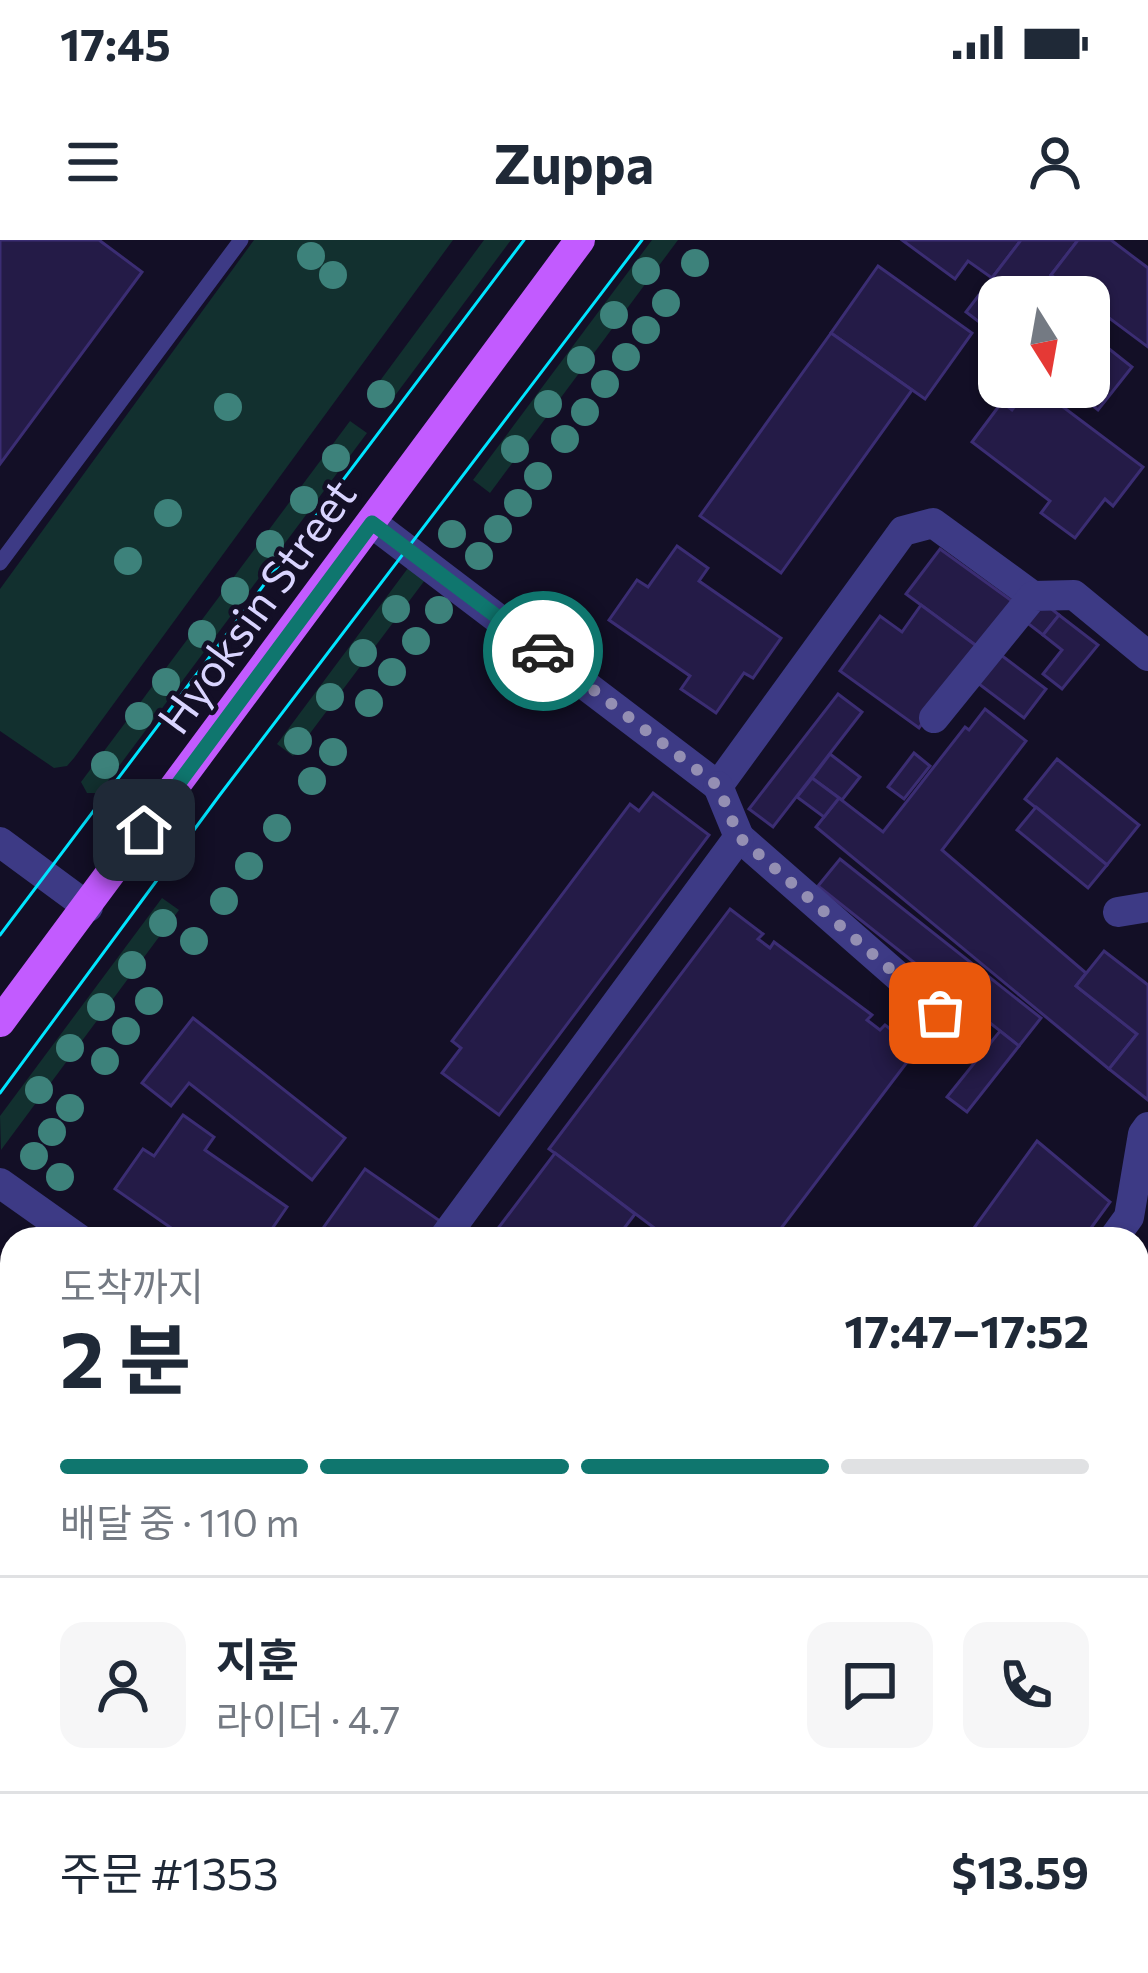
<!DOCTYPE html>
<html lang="ko">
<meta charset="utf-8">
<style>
body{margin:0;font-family:Commissioner,"Noto Sans KR",sans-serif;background:#f6f6f7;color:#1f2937;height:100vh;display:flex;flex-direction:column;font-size:45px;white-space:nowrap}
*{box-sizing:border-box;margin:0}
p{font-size:39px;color:#747a83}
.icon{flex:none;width:66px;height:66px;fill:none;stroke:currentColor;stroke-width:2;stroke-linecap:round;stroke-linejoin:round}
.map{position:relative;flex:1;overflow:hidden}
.panel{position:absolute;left:0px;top:987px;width:1149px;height:747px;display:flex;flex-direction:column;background:#fff;border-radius:36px 36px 0 0;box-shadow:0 3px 9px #0004}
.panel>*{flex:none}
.needle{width:78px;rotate:169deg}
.fabs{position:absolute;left:978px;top:36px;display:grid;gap:24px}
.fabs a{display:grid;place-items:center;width:132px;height:132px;border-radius:24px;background:#fff;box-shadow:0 3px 9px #0004;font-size:60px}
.pin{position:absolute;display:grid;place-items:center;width:102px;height:102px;color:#fff;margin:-51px;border-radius:24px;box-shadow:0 6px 18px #0006}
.courier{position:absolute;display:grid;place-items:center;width:120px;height:120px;margin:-60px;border:9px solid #0f766e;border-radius:50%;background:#fff;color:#222;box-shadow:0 3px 15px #0007}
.headline em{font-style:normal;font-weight:700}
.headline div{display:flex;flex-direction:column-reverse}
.headline{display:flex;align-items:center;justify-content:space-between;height:204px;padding:0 60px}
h1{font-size:78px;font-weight:700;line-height:90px}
.bar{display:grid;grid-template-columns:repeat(4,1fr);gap:18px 12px;align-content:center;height:144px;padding:0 60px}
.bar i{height:15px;border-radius:9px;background:#e0e1e3}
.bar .active{background:#0f766e}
.bar p{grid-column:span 4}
.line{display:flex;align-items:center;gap:30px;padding:0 60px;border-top:3px solid #e0e1e3}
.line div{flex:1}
.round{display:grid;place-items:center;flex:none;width:126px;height:126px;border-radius:24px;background:#f6f6f7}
.status{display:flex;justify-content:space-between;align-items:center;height:84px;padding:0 60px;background:#fff;direction:ltr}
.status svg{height:33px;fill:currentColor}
header{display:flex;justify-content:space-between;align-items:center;height:156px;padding:0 60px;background:#fff;font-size:54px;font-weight:700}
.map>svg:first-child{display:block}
.green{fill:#12302f}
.building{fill:#241b47;stroke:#3b2d73;stroke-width:3}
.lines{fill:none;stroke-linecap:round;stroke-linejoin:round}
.lane{stroke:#3d3a85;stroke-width:15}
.street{stroke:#3d3a85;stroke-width:30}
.primary{stroke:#c25bff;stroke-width:30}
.tram{stroke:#00e5ff;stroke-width:3}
.tree{fill:#3d827b}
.done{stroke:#948fb3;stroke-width:12;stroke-dasharray:0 21.6}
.route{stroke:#0f766e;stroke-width:15}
.labels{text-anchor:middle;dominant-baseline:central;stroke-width:9;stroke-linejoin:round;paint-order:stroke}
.street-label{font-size:45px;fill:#d9d4ff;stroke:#130f26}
</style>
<div class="status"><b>17:45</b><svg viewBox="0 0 49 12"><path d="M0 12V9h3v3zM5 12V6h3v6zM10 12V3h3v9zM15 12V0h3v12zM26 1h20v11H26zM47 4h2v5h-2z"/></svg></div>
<header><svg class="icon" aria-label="menu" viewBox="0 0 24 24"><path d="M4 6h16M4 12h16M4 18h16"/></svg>Zuppa<svg class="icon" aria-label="person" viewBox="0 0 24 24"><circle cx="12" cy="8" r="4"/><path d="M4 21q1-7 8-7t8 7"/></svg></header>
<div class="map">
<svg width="1148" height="1733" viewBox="0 0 1148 1733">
<rect width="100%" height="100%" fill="#130f26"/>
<g class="green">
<polygon points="254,0 453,0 74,518 67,526 54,528 0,491 0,349"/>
<polygon points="484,0 511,0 385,169 368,157"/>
<polygon points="652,0 678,0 490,253 473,240"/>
<polygon points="350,181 367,193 99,553 87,553 81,542"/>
<polygon points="411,324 428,336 293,516 277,504"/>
<polygon points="162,658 179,670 1,910 0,876"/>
</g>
<g class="building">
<polygon points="0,0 99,0 142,32 0,224"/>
<polygon points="902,0 1021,0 992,38 968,21 955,39"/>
<polygon points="1021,0 1078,0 1051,35 1070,49 1064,57 999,57 999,97 966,72"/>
<polygon points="1078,0 1111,0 1148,28 1148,107 1089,63 1089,57 1080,57 1051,35"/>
<polygon points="878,26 972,93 925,159 831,93"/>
<polygon points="831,93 912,150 781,333 700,276"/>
<polygon points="1089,93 1132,127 1098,170 1069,147 1089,147"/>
<polygon points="1030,147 1065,147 1073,154 1063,167 1143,227 1113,266 1105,259 1075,298 1041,273 1050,261 972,202 1002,162 1012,170"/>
<polygon points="677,306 708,328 699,341 781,398 753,438 744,433 716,473 681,449 690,436 609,380 637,340 648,347"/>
<polygon points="940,309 1012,361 978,407 906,354"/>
<polygon points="1042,361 1059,375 1043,395 1026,382"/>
<polygon points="921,365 978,407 919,488 840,431 880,376 902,392"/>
<polygon points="1059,375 1098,405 1062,449 1043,434 1062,410 1043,395"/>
<polygon points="997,412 1046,449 1024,478 975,441"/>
<polygon points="838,454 862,472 773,587 749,569"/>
<polygon points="985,469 1026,501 942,610 1086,733 1076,746 1137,794 1109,829 816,587 839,558 883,592 965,487 969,490"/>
<polygon points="914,513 930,526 904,559 888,547"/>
<polygon points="830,514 860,537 842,560 812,538"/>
<polygon points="1057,519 1139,585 1107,625 1025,559"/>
<polygon points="812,538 839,558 824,577 797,557"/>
<polygon points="653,553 709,595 499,875 442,833 461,808 452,801 630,564 639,571"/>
<polygon points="1036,567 1107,625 1088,648 1017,590"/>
<polygon points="840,619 1041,778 1019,806 818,646"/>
<polygon points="730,669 763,694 758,699 770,708 774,702 872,775 867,780 880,790 885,785 917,809 773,999 669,999 549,909"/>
<polygon points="1104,711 1148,745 1148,860 1109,829 1137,794 1076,746"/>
<polygon points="193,778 345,898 312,940 189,843 171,866 142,843"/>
<polygon points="1000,791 1019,806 967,872 947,857"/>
<polygon points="183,875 214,897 205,910 287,967 265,999 187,999 115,949 143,909 154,916"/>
<polygon points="1037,901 1110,962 1083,999 966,999"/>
<polygon points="555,913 635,974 616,999 490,999"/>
<polygon points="365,929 440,981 427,999 333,999 321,991"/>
<polygon points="1148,1054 1148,1223 1145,1228 1137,1222 1137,1068"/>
<polygon points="12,1080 12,1164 0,1181 0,1096"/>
<polygon points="12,1238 12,1326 0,1317 0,1254"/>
<polygon points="1137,1310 1148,1321 1148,1364 1137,1354"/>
<polygon points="0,1317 12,1326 12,1403 0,1420"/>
<polygon points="1148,1367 1148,1430 1137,1421 1137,1381"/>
<polygon points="12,1403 12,1488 0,1480 0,1420"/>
<polygon points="1137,1439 1148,1446 1148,1503 1137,1519"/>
<polygon points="1148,1572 1148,1654 1137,1647 1137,1589"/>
<polygon points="1137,1692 1148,1699 1148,1733 1136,1733 1119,1722 1137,1722"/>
<polygon points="157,1722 264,1722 279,1733 149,1733"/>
<polygon points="326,1722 388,1722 380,1733 341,1733"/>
<polygon points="388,1722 515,1722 507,1733 380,1733"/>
<polygon points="690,1722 767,1722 759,1733 706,1733"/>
<polygon points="1013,1722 1054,1722 1068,1733 1004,1733"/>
</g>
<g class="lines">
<polyline class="lane" points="0,323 241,0"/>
<g class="street">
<polyline points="372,283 718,546 903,291 933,283 1033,356"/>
<polyline points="934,478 1033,356 1074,355 1148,416"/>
<polyline points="739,597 940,773"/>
<polyline points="0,602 88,667"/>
<polyline points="1118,672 1148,667"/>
<polyline points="0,943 79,999"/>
<polyline points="443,999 739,597 718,546"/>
<polyline points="1113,999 1129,977 1143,894 1148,887"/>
<polyline points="642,1722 657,1733"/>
<polyline points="81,1733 89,1722"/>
<polyline points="580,1733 588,1722"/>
</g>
<polyline class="primary" points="0,782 580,0"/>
<g class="tram">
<polyline points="0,695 524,0"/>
<polyline points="0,853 219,556 642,0"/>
</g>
</g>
<g class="tree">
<circle cx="311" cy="16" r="14"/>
<circle cx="695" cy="23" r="14"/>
<circle cx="646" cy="31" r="14"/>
<circle cx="333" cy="35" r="14"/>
<circle cx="666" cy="63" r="14"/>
<circle cx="614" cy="75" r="14"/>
<circle cx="646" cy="90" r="14"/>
<circle cx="626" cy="117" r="14"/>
<circle cx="581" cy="120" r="14"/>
<circle cx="605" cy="144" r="14"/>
<circle cx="381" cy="154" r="14"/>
<circle cx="548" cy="164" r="14"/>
<circle cx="228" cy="167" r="14"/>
<circle cx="585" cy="172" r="14"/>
<circle cx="565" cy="199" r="14"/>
<circle cx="515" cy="209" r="14"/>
<circle cx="336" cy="218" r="14"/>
<circle cx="538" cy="236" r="14"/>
<circle cx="304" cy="260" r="14"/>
<circle cx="518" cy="263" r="14"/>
<circle cx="168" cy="273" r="14"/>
<circle cx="498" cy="289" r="14"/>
<circle cx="452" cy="294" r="14"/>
<circle cx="270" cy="304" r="14"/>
<circle cx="479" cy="316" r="14"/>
<circle cx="128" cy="321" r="14"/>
<circle cx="235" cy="351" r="14"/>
<circle cx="396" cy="369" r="14"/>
<circle cx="439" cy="370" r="14"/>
<circle cx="202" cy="394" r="14"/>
<circle cx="416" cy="401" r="14"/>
<circle cx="363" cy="413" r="14"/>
<circle cx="392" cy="432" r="14"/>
<circle cx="166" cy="442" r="14"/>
<circle cx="330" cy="457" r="14"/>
<circle cx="369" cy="463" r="14"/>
<circle cx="139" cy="476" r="14"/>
<circle cx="298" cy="501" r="14"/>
<circle cx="333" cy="512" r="14"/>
<circle cx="105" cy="525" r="14"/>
<circle cx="312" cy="541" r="14"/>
<circle cx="277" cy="588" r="14"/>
<circle cx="249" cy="626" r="14"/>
<circle cx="224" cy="661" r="14"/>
<circle cx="163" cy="683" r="14"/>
<circle cx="194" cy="701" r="14"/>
<circle cx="132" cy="725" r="14"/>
<circle cx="149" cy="761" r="14"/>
<circle cx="101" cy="767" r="14"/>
<circle cx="126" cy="791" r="14"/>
<circle cx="70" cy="808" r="14"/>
<circle cx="105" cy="821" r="14"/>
<circle cx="39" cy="850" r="14"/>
<circle cx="70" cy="868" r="14"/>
<circle cx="52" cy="892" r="14"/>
<circle cx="34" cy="916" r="14"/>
<circle cx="60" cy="937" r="14"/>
</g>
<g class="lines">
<polyline class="done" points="543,411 718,546 739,597 940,773"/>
<polyline class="route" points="144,590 372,283 543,411"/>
</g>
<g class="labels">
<g class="street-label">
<text transform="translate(255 365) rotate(-54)">Hyoksin Street</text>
</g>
</g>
</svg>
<div class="fabs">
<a><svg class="needle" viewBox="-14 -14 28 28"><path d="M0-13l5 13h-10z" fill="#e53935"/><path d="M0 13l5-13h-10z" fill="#747a83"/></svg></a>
</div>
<div class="pin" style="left:940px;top:773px;background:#ea580c"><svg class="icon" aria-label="bag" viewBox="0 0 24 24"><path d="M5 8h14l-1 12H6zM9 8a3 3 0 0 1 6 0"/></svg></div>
<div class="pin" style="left:144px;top:590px;background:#1f2937"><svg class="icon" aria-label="home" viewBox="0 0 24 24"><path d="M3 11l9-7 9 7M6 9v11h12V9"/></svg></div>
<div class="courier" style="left:543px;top:411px"><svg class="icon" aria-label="car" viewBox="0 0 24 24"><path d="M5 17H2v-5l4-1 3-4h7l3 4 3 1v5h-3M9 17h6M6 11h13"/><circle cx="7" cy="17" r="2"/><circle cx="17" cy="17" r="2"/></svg></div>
<section class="panel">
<div class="headline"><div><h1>2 분</h1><p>도착까지</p></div><em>17:47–17:52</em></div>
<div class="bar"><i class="active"></i><i class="active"></i><i class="active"></i><i></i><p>배달 중 · 110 m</p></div>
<div class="line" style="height:216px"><a class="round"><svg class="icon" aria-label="person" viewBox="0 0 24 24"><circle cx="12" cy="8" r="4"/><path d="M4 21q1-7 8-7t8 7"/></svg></a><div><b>지훈</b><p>라이더 · 4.7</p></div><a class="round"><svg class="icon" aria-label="chat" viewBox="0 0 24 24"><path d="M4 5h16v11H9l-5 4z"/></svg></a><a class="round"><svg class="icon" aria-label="phone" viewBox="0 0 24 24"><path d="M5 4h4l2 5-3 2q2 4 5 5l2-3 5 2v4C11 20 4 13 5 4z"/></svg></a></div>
<div class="line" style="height:156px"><div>주문 #1353</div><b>$13.59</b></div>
</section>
</div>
